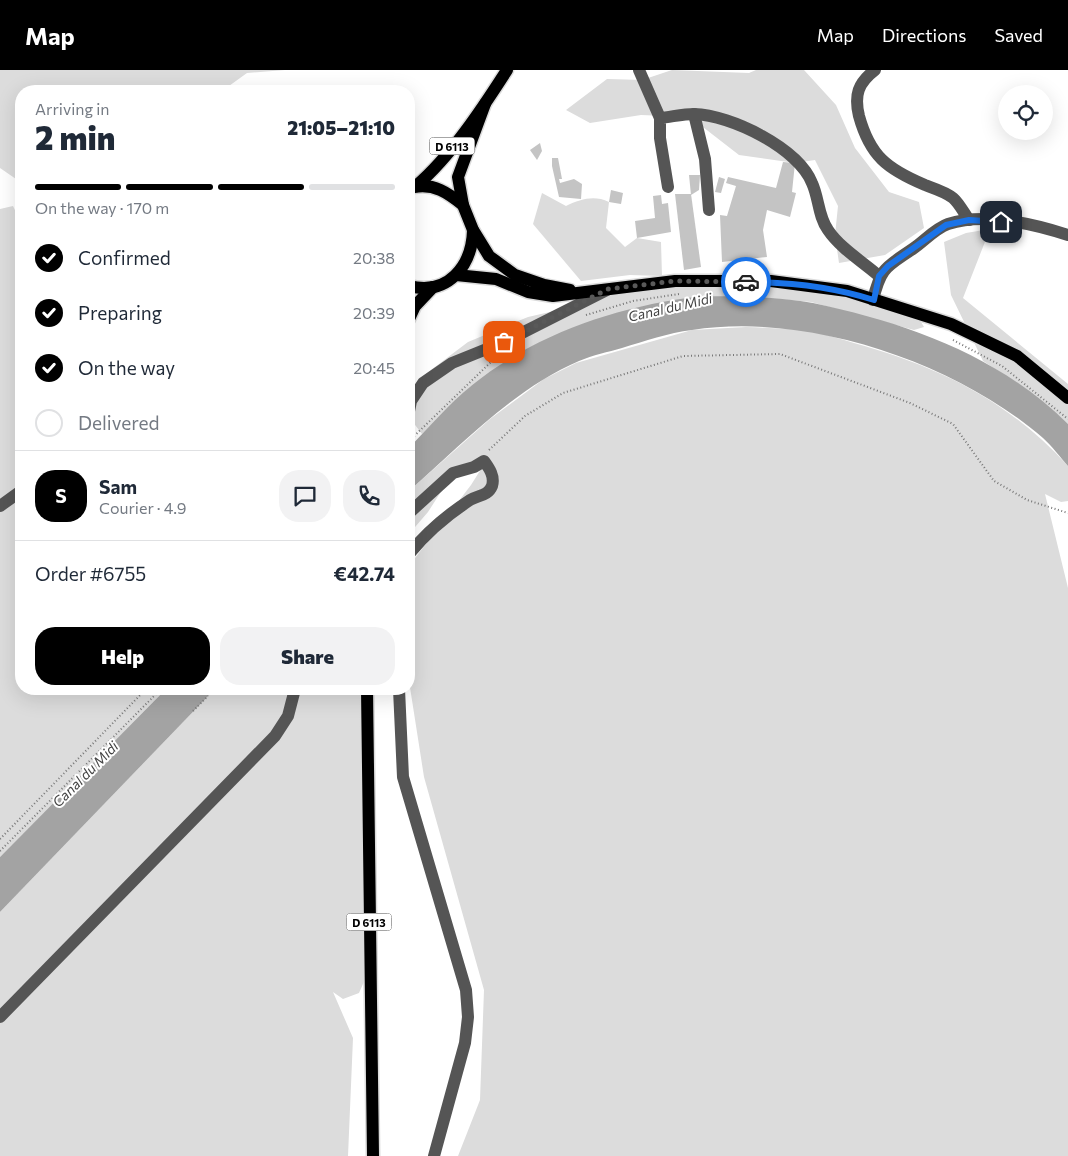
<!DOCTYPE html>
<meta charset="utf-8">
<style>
body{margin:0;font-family:Commissioner,sans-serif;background:#f2f2f3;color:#1f2937;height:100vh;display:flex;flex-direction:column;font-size:19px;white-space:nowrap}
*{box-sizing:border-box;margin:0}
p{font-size:16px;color:#747a83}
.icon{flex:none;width:28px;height:28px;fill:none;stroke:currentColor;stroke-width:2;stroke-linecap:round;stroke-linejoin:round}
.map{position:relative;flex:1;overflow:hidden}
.panel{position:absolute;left:15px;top:15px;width:400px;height:610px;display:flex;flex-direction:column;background:#fff;border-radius:20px;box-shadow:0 5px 20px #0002}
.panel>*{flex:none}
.fabs{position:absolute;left:998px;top:15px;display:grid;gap:10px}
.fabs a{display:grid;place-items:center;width:55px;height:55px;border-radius:50%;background:#fff;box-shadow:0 5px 20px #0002;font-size:25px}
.pin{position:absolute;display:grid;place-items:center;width:42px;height:42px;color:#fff;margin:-21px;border-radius:10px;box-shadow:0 2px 8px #0006}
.courier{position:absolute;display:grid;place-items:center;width:50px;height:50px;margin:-25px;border:4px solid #1a73e8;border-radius:50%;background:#fff;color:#222;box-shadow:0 1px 6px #0007}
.headline em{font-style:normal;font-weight:800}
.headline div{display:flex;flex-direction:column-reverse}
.headline{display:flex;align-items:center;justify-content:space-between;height:85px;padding:0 20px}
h1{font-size:32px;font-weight:800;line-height:38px}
.bar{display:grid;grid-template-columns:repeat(4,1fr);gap:8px 5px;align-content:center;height:60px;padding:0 20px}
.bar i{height:6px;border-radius:4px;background:#e0e1e3}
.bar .selected{background:#000}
.bar p{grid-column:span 4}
.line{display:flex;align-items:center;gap:12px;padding:0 20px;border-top:1px solid #e0e1e3}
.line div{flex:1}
.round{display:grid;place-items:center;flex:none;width:52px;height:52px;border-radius:20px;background:#f2f2f3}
ol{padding:0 20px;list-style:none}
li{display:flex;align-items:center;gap:15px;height:55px}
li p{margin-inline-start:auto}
li .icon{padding:5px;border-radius:50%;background:#000;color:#fff;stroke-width:4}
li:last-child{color:#747a83}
li i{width:28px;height:28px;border:2px solid #e0e1e3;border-radius:50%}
.cta{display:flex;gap:10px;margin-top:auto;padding:10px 20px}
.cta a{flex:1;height:58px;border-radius:20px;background:#000;color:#fff;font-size:20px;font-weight:800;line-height:58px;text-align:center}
.cta a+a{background:#f2f2f3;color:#1f2937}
header{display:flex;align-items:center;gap:30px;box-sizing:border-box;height:70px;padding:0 25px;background:#000;color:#fff}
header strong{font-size:24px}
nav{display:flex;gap:28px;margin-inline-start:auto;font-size:18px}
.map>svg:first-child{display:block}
.green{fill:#dcdcdc}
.water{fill:#a3a3a3}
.building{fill:#c4c4c4}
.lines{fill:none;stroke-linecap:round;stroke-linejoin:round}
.major-casing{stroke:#dbdbdb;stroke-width:15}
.path{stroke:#777;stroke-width:2;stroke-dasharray:1 2.5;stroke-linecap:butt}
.minor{stroke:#555;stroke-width:12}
.major{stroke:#000;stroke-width:12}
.done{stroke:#595959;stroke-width:5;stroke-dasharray:0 9}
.route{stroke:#1a73e8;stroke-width:6}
.labels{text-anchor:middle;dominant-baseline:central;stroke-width:4;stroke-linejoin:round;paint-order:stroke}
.shield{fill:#fff;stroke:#4c4c4c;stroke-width:1}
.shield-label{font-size:11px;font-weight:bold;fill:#000}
.water-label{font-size:14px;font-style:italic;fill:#444;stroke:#fff}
</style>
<header>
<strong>Map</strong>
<nav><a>Map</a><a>Directions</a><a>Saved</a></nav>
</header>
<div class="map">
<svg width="1068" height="1086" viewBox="0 0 1068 1086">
<rect width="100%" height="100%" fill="#fff"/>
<g class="green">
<polygon points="0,0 285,0 247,3 222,21 21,21 21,108 16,109 0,98"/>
<polygon points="672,0 749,3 756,0 804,0 836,35 855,78 889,122 919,132 924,158 885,185 839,193 835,165 838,136 815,90 795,93 739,85 690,47 641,45 590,53 566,40 607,9 642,10"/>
<path d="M 542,123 L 566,136 C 581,129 594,125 609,132 L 606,158 L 625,177 L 637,168 L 661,172 L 662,206 L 630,205 L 581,211 L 533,154 Z"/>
<polygon points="13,136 21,153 21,619 166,619 0,787 0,139"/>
<polygon points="990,159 963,228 1068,314 1068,354 1029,321 983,291 951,225 944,172 966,163"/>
<polygon points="675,211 847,221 916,243 924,257 914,260 811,232 748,226 688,228 471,316 422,364 409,347 423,306 468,272 528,247 589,233 608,219"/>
<path d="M 746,257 C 767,258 789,258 810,261 C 825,264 840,269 854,273 C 938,296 1009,331 1068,396 L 1068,431 L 1061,432 L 1045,424 L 1068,518 L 1068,1086 L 458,1086 L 480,1030 L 484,920 L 424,707 L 409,611 L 409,496 L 471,415 L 488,388 L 453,403 L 428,442 L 409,464 L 409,421 L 490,349 L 544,309 L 576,293 L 692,260 Z"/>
<polygon points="215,619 367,619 370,898 359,923 343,929 333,922 353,968 348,1086 0,1086 0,842"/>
</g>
<g class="water">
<path d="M 748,226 C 769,228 792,229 813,233 C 907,253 998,285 1068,354 L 1068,396 C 1060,387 1052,376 1043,368 C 955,292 808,242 692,260 C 668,263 645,271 622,278 C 608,282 593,285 579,291 C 515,318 460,376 409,421 L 409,378 C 429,357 449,334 471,316 C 532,266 610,239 687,228 C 707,225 728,227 748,226 Z"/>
<polygon points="166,619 215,619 0,842 0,787"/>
</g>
<g class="building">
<polygon points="540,73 542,81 537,90 530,80"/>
<polygon points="552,88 558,88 562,109 559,109 560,113 574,109 582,114 581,129 559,127 552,96"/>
<polygon points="783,92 795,93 792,122 796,123 790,147 767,140 763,160 767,187 722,192 720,145 727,146 736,116 726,113 728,107 776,118"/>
<polygon points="689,105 700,105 699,120 691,125"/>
<polygon points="719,107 725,109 721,123 715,122"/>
<polygon points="611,120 623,123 621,134 609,132"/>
<polygon points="675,124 691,124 701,197 684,200"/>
<polygon points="661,125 662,134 668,133 671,162 637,168 635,151 655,148 653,126"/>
</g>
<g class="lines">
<defs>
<g id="major">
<polyline points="485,34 458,107 463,135 473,160 489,186 515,205 544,215 570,220"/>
<path d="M 416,116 C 451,86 482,39 507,0"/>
<path d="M 414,117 C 434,113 448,123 463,135"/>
<polyline points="456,205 496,209 528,222 553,226 675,211 771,211 847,221 951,254 1017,286 1068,328"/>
<path d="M 409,216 C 448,226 472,196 473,160"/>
<polyline points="409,249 415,236 433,217"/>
<polyline points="367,619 373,1086"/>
</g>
</defs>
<use href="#major" class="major-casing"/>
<g class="path">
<polyline points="586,245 633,231 679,224"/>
<polyline points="953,270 1002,296 1068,349"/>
<polyline points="409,371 492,291"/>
<polyline points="489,380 525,346 563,323 683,286 780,284 910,333 953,354 994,411 1027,430 1068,443"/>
<polyline points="193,641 208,626"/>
<polyline points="0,769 146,619"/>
<polyline points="0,781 161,619"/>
</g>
<g class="minor">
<polyline points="639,0 660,48"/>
<path d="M 875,0 C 858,13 854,25 859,46 C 870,86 887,99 925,115 C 933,118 946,122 953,128 C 959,133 964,143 969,150"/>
<polyline points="694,44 705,89 709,140"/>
<path d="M 668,117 L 660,68 L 660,48 C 671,47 683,44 694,44 C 731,45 798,78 812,113 C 819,128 818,146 828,160 C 840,178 863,192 879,206"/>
<path d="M 873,230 C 881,196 887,197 914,178 C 924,171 936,158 948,154 C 984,142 1034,154 1068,165"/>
<polyline points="409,341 411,331 423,313 452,293 504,272 607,220"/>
<polyline points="0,436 21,421"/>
<path d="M 409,443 L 453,403 L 474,397 L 484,391 C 489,398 495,406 492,416 C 488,426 478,425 470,430 C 447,445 426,463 409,484"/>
<polyline points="399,619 403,707 466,920 468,947 465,973 434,1086"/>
<polyline points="0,947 275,666 288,646 295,619"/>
</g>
<use href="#major" class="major"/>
</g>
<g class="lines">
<polyline class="done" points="504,272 608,219 675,211 746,212"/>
<path class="route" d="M 746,212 C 789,212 833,217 874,230 L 879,206 L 888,196 L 946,155 L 969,150 L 1001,152"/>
</g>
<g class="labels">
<g class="shield">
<rect x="429.5" y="67.5" width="45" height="17" rx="4"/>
<rect x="346.5" y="843.5" width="45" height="17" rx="4"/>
</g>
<g class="shield-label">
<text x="452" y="76">D 6113</text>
<text x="369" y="852">D 6113</text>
</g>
<g class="water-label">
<text transform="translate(670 237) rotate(-13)">Canal du Midi</text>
<text transform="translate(85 704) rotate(-45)">Canal du Midi</text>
</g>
</g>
</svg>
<div class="fabs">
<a><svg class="icon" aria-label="locate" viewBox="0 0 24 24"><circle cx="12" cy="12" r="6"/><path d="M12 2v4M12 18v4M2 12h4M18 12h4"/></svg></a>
</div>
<div class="pin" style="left:504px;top:272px;background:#ea580c"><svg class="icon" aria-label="bag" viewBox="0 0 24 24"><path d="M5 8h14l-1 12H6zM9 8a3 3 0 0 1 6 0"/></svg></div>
<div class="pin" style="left:1001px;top:152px;background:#1f2937"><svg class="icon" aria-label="home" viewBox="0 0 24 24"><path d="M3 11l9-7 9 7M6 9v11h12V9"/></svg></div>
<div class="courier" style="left:746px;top:212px"><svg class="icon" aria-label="car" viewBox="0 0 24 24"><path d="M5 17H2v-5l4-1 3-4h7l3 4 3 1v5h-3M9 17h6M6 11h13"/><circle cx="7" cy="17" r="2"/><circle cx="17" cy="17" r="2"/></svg></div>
<section class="panel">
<div class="headline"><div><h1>2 min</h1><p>Arriving in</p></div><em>21:05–21:10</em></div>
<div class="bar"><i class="selected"></i><i class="selected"></i><i class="selected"></i><i></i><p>On the way · 170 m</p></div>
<ol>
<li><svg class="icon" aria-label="check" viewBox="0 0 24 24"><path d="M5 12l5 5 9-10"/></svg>Confirmed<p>20:38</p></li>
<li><svg class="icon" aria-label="check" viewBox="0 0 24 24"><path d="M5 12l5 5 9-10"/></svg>Preparing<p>20:39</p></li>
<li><svg class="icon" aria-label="check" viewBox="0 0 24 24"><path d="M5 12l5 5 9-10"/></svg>On the way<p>20:45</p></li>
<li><i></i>Delivered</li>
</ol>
<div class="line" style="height:90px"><b class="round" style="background:#000;color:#fff">S</b><div><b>Sam</b><p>Courier · 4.9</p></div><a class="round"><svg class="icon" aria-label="chat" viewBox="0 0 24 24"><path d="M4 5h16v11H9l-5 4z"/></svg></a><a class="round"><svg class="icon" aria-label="phone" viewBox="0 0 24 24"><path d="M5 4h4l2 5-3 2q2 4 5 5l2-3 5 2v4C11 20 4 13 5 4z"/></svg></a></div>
<div class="line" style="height:65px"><div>Order #6755</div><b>€42.74</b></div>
<div class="cta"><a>Help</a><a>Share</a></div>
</section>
</div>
